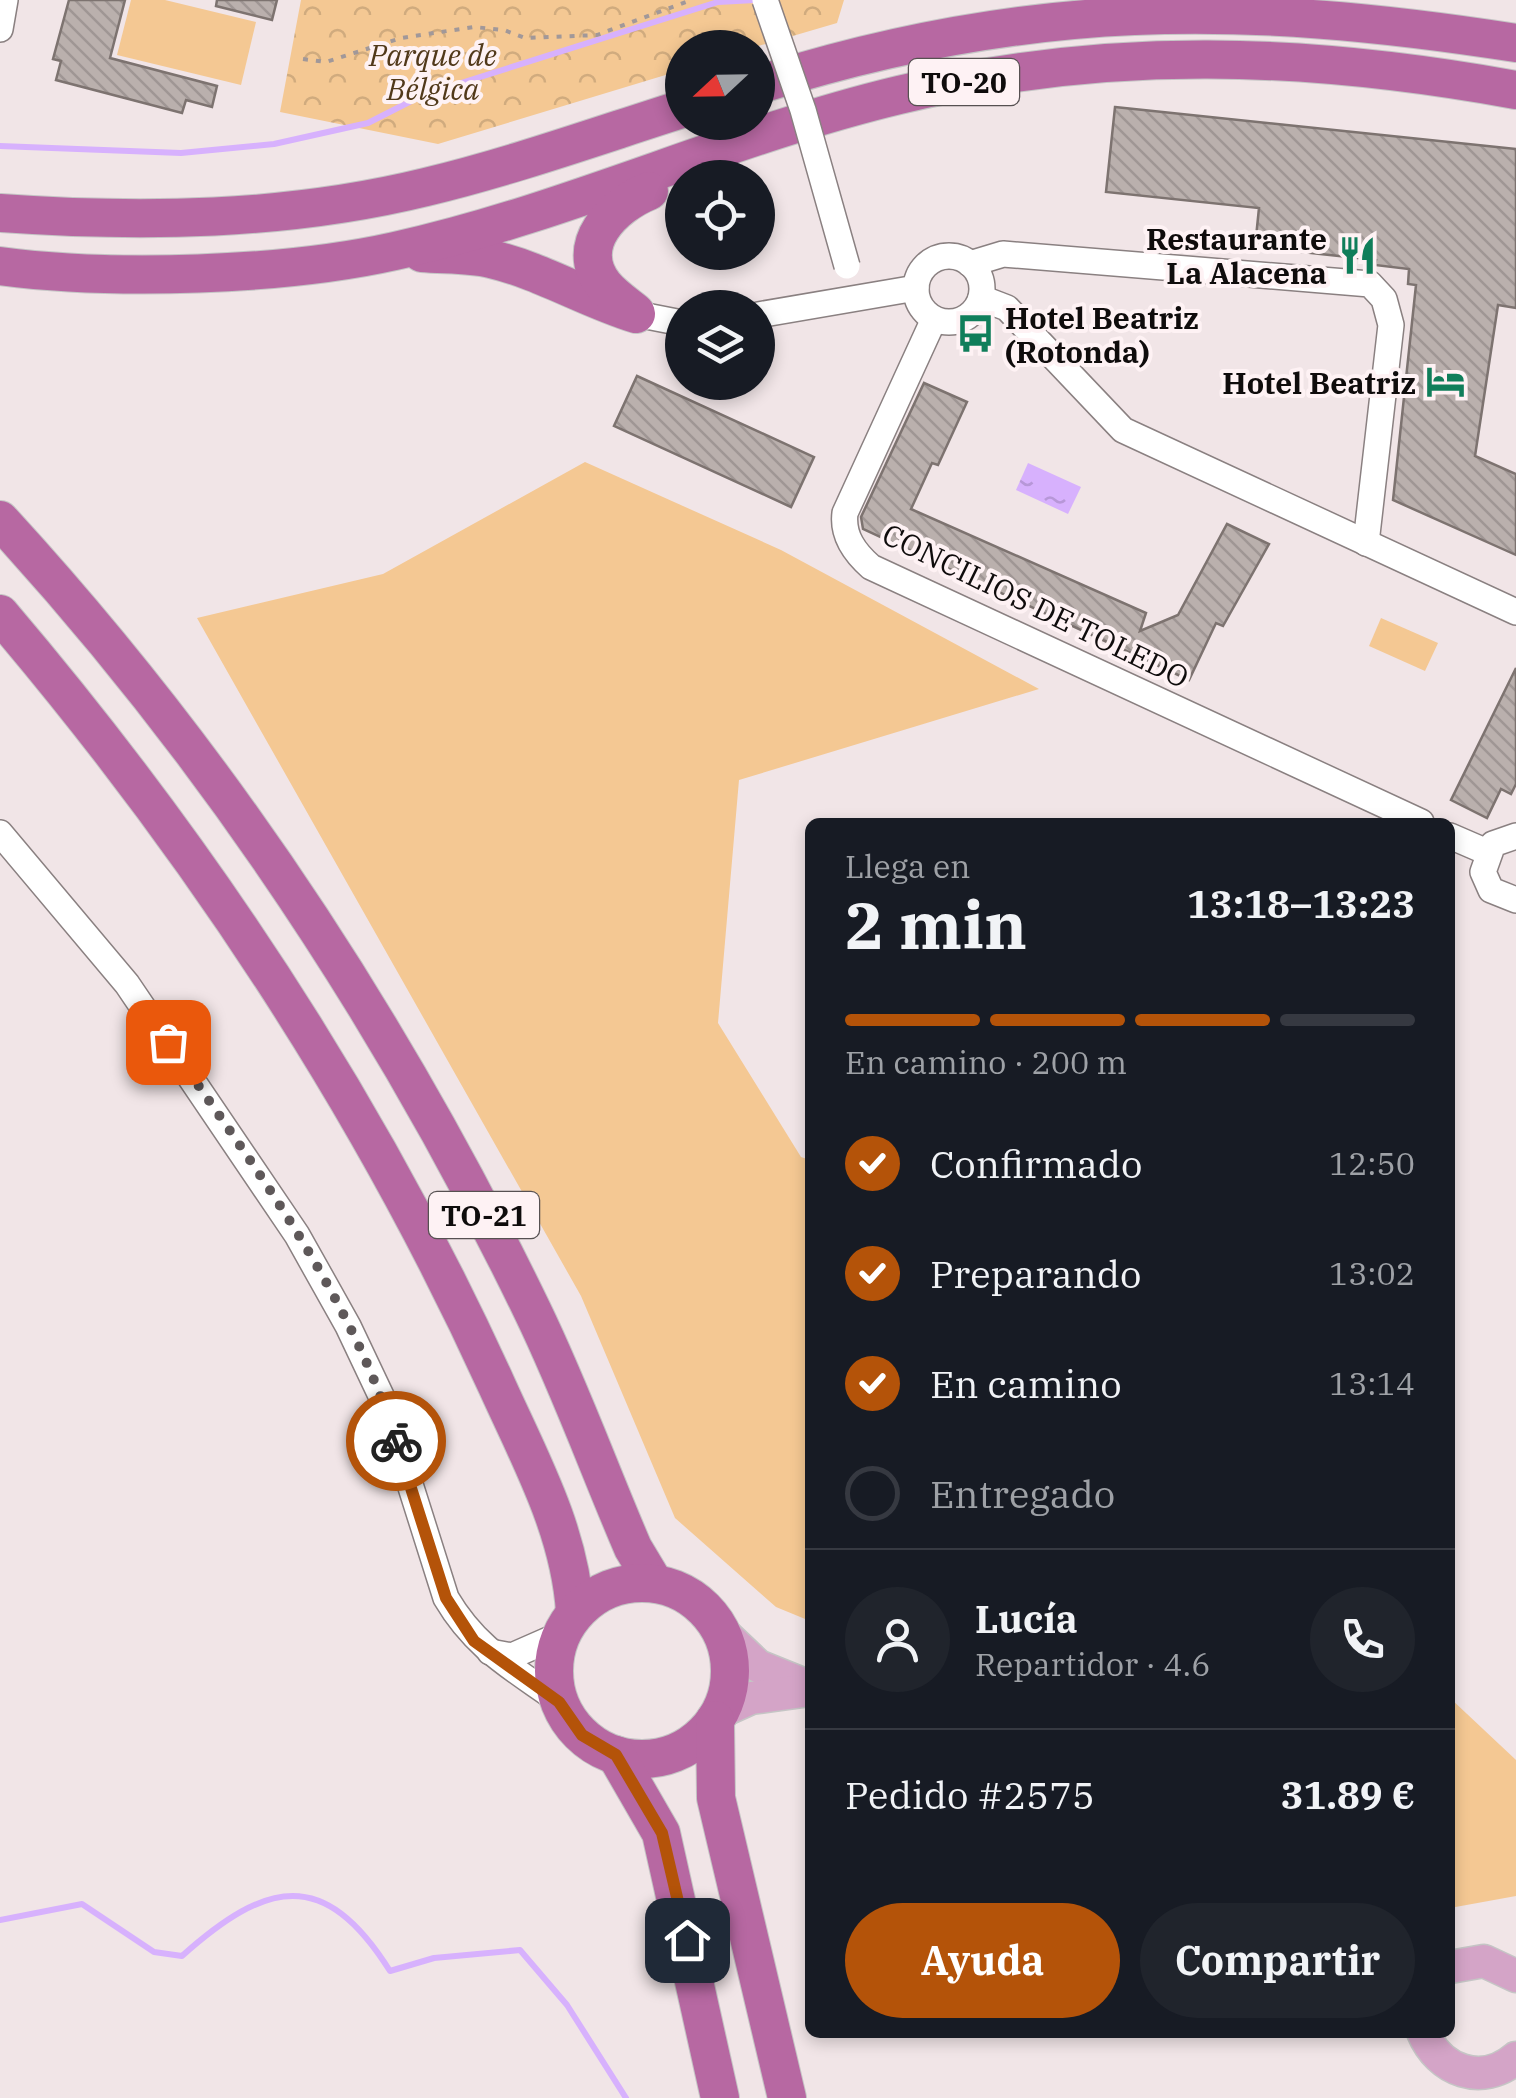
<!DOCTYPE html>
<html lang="es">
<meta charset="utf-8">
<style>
body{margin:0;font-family:"IBM Plex Serif",serif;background:#20242c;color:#f1f3f6;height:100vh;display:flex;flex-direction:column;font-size:38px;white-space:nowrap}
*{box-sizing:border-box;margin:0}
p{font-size:32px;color:#9ea1a6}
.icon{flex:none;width:55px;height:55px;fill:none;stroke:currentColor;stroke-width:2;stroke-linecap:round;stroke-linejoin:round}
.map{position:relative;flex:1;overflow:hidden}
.panel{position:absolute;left:805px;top:818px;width:650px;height:1220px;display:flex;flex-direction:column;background:#171b24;border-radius:15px;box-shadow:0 5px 15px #0003}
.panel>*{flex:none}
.needle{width:65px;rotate:248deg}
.tools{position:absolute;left:665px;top:30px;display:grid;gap:20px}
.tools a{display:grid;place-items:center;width:110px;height:110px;border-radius:50%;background:#171b24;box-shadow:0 5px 15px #0003;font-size:50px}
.pin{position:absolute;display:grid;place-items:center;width:85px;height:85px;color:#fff;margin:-42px;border-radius:20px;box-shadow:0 5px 15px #0006}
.courier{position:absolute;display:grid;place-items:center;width:100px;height:100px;margin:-50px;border:8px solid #b45309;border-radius:50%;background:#fff;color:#222;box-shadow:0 2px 12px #0007}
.headline em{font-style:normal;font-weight:700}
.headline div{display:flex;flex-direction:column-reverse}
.headline{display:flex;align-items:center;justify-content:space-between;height:170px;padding:0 40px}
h1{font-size:65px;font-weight:700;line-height:75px}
.bar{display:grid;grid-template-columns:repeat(4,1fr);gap:15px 10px;align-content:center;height:120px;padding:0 40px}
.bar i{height:12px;border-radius:8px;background:#363941}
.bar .current{background:#b45309}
.bar p{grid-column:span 4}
.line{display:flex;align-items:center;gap:25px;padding:0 40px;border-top:2px solid #363941}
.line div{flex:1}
.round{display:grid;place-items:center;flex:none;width:105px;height:105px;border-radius:52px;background:#20242c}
ol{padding:0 40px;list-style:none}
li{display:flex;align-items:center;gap:30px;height:110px}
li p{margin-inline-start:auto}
li .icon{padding:10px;border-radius:50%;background:#b45309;color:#fff;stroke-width:4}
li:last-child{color:#9ea1a6}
li i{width:55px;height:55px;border:5px solid #363941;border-radius:50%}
.button{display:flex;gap:20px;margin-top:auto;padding:20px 40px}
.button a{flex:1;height:115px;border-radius:60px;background:#b45309;color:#fff;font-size:40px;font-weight:700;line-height:115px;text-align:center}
.button a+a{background:#20242c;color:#f1f3f6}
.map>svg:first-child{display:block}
.green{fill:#f4c893}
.park{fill:url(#park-crowns)}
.water{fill:url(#water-ripples)}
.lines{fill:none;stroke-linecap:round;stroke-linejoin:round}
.stream{stroke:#d7b1fd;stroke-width:6}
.building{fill:url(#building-back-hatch);stroke:#7d7370;stroke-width:2.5}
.minor-casing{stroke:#8a8081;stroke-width:28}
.major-casing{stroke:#c5c5c5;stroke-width:35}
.highway-casing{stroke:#c5c5c5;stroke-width:40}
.path{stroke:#a19899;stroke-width:4;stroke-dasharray:5 8;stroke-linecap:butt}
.minor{stroke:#fff;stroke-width:25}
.major{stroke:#d4a4c7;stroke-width:32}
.highway{stroke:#b768a2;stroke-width:38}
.minor-bridge-casing{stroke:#8a8081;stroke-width:28;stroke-linecap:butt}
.minor-bridge{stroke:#fff;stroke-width:25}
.done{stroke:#5e5859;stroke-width:10;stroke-dasharray:0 18}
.route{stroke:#b45309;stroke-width:12}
.labels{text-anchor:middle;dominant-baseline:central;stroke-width:8;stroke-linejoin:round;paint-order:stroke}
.shield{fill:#fef2f4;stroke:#575152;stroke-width:2.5}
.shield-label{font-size:28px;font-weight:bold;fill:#0f0c0c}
.park-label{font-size:30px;font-style:italic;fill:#51391a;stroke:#fef2f4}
.poi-label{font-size:30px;font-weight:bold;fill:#0f0c0c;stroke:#fef2f4;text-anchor:end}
.street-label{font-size:30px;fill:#0f0c0c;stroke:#fef2f4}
</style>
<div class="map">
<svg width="1516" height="2098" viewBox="0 0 1516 2098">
<defs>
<pattern id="park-crowns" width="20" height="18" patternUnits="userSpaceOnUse" patternTransform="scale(2.5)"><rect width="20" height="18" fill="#f4c893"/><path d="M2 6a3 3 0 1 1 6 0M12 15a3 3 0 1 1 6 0" fill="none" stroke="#d0ab7e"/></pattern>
<pattern id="water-ripples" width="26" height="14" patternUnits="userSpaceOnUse" patternTransform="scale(2.5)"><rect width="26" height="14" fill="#d7b1fd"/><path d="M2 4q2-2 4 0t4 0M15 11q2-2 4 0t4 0" fill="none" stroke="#b797d8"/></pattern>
<pattern id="building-back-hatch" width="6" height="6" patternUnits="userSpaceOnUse" patternTransform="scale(2.5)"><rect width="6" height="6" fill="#bab0ad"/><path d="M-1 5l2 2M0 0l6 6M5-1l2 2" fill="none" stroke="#9f9694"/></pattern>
</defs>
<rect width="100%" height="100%" fill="#f1e5e7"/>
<g class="green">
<polygon points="131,0 165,0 256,22 241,85 117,55"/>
<polygon points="585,462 781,550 1039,689 739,780 718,1023 801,1157 810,1160 810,1621 776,1607 675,1518 581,1296 197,618 383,574"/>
<polygon points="1381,618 1438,643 1425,671 1369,646"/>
<polygon points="1450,1698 1516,1760 1516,1896 1450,1908"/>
</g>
<polygon class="park" points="301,0 844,0 837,23 755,47 682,48 682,70 438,144 280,112"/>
<polygon class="water" points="1028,463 1081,487 1068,514 1016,490"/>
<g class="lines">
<g class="stream">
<polyline points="0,146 181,153 274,144 368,123 423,95 718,2 755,0"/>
<path d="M 0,1920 L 82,1904 L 154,1952 L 182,1956 C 266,1881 324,1866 390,1971 L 434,1958 L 520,1950 L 567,2005 L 626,2098"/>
</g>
</g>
<g class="building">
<polygon points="69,0 125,0 110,58 217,86 212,107 186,100 182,113 56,80 61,61 53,59"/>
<polygon points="217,0 277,0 272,20 216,6"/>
<polygon points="1115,107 1516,149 1516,308 1498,305 1475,456 1516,474 1516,555 1393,500 1416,285 1408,284 1409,269 1375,265 1376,260 1255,247 1259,208 1106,192"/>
<polygon points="637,376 814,457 791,507 614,426"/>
<polygon points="924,383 967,402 938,465 932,463 911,509 1146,613 1140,631 1178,615 1227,524 1269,544 1223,626 1216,623 1189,680 863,529 861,517"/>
<polygon points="1516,668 1516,784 1511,794 1501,789 1487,818 1451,800"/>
</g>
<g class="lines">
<defs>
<g id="minor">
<polyline points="0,29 5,0"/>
<circle cx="949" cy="289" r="33"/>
<polyline points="970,264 1003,254 1370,284 1384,299 1391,325 1366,543"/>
<polyline points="981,298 1007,308 1123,430 1516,612"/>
<polyline points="636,314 682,323"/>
<polyline points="758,315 916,288"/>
<path d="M 934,319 L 845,513 C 842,536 855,553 871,567 L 1421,822"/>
<path d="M 0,833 L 127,984 L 297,1235 L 348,1326 L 384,1402 L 446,1598 C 476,1649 513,1668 559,1701"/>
<polyline points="1450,836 1487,852"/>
<polyline points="1516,836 1493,844 1483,872 1491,890 1516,900"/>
<polyline points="490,1652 512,1656 562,1634"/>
</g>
<g id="major">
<polyline points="720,1630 758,1666 810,1687"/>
<polyline points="720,1712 751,1698 810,1690"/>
<polyline points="1450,1967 1484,1961 1516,1976"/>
<path d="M 1423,2032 C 1439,2071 1482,2087 1516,2058"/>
</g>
<g id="highway">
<path d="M 758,85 C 1026,0 1240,0 1516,43"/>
<path d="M 0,213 C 142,223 287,221 426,187 C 513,166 597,136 682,109"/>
<path d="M 422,253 C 444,255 470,254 491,259 C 542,271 587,299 636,314"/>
<path d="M 0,266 C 114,281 283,276 395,251 C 567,213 728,136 899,95 C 1108,45 1307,52 1516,90"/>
<path d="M 635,312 C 625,304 612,295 604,285 C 572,245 614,205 649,191"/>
<path d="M 0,520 C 216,755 393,1023 532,1310 C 570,1388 599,1469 633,1548 L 654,1583"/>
<path d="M 0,614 C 200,849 369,1104 497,1386 C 530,1459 570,1531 575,1612"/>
<circle cx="642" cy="1671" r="88"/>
<polyline points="715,1720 716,1798 787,2098"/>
<polyline points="616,1755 661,1833 720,2098"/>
</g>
</defs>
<use href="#minor" class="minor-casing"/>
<use href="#major" class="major-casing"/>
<use href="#highway" class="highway-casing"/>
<polyline class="path" points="303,59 326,62 401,38 474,27 504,30 525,38 597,35 691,0"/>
<use href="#minor" class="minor"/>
<use href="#major" class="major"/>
<use href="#highway" class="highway"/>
<defs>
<polyline id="minor-bridge" points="765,0 803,110 847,266"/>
</defs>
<use href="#minor-bridge" class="minor-bridge-casing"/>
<use href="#minor-bridge" class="minor-bridge"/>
</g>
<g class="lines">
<path class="done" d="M 168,1042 C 254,1166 351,1295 396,1441"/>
<polyline class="route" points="396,1441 446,1598 474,1641 559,1702 582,1735 616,1755 662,1833 687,1940"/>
</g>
<defs>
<symbol id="restaurant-bare" viewBox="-9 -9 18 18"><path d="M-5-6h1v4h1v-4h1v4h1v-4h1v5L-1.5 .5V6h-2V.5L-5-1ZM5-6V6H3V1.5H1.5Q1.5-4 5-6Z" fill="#107e5a" stroke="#fef2f4" stroke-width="2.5" paint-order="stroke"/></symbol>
<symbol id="bus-bare" viewBox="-9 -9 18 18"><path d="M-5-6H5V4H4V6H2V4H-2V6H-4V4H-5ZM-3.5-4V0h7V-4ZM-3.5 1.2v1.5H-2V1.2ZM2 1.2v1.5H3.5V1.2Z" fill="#107e5a" stroke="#fef2f4" stroke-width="2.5" paint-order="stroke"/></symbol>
<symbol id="hotel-bare" viewBox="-9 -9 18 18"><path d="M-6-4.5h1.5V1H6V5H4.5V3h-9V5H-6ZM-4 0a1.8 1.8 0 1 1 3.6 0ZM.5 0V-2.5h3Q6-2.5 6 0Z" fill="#107e5a" stroke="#fef2f4" stroke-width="2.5" paint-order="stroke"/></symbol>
</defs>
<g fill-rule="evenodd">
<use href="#restaurant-bare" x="1330" y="228" width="55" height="55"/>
<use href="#bus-bare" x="948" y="306" width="55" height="55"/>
<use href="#hotel-bare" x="1418" y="354" width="55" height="55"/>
</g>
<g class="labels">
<g class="shield">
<rect x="909" y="59" width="110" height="46" rx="8"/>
<rect x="429" y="1192" width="110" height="46" rx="8"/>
</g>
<g class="shield-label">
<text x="964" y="82">TO-20</text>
<text x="484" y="1215">TO-21</text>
</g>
<g class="park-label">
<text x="433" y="54">Parque de<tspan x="433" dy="34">Bélgica</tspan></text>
</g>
<g class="poi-label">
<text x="1327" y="238">Restaurante<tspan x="1327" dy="34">La Alacena</tspan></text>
<text x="1005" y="317" text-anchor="start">Hotel Beatriz<tspan x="1005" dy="34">(Rotonda)</tspan></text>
<text x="1416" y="382">Hotel Beatriz</text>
</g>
<g class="street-label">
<text transform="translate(1036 605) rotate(26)">CONCILIOS DE TOLEDO</text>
</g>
</g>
</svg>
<div class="tools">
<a><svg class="needle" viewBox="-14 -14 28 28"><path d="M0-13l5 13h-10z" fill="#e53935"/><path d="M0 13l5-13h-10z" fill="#9ea1a6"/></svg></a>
<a><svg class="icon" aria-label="locate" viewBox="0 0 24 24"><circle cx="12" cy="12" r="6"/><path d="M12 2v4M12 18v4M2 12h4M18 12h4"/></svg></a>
<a><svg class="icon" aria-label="layers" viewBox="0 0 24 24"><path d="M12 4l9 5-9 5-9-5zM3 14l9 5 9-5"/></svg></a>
</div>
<div class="pin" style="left:168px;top:1042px;background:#ea580c"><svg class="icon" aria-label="bag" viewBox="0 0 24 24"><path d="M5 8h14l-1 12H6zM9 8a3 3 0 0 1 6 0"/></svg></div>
<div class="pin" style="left:687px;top:1940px;background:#1f2937"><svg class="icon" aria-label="home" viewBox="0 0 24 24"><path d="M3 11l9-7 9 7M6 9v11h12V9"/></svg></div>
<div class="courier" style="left:396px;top:1441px"><svg class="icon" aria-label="bike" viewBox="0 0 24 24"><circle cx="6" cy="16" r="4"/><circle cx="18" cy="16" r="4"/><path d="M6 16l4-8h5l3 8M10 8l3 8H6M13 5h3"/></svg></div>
<section class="panel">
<div class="headline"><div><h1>2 min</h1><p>Llega en</p></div><em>13:18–13:23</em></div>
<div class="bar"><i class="current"></i><i class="current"></i><i class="current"></i><i></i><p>En camino · 200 m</p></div>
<ol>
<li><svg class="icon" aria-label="check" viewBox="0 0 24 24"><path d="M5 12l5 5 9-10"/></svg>Confirmado<p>12:50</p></li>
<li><svg class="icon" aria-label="check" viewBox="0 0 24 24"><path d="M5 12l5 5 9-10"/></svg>Preparando<p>13:02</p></li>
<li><svg class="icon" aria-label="check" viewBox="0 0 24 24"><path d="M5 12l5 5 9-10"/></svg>En camino<p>13:14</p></li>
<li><i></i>Entregado</li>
</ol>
<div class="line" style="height:180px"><a class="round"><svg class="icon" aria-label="person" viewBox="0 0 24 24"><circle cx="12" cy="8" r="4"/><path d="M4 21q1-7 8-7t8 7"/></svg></a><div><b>Lucía</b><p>Repartidor · 4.6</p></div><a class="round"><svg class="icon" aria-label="phone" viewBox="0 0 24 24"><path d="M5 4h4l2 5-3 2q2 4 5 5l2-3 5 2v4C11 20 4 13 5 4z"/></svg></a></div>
<div class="line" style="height:130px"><div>Pedido #2575</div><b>31.89 €</b></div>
<div class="button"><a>Ayuda</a><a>Compartir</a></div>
</section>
</div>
